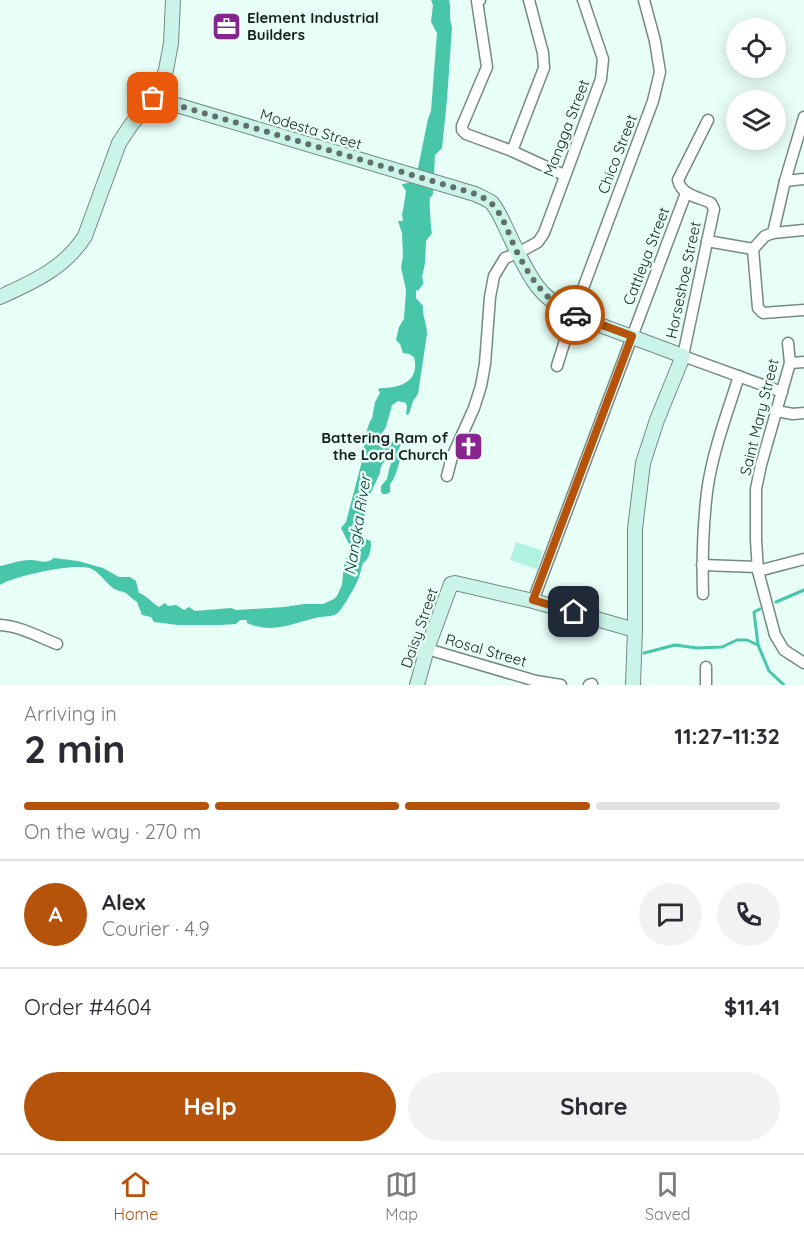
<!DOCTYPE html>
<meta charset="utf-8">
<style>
body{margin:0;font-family:Quicksand,sans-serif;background:#f2f2f3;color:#2b2b33;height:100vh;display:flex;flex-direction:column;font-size:22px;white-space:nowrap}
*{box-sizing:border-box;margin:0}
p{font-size:20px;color:#7c7c81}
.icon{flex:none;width:33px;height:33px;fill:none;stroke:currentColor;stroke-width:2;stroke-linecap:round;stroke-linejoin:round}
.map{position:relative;height:685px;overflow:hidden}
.drawer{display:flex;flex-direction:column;background:#fff;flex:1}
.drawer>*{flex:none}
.controls{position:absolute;left:726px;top:18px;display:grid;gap:12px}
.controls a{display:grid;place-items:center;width:60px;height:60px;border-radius:50%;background:#fff;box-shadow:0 3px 15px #0003;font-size:30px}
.pin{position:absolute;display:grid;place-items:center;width:51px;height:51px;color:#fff;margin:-26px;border-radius:12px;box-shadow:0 3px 9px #0006}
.courier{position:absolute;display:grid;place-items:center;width:60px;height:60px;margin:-30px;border:4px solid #b45309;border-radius:50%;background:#fff;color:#222;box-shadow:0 2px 8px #0007}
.headline em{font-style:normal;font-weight:700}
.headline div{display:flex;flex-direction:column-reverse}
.headline{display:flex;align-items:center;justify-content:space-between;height:102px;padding:0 24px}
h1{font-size:39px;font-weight:700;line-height:45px}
.bar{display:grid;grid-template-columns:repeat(4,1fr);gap:9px 6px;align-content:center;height:72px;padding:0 24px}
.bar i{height:8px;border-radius:4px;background:#e1e1e2}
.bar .selected{background:#b45309}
.bar p{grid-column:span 4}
.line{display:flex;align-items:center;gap:15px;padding:0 24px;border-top:2px solid #e1e1e2}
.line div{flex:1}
.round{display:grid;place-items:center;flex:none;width:63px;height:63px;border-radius:32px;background:#f2f2f3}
.button{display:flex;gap:12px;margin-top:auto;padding:12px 24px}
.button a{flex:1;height:69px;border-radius:36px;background:#b45309;color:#fff;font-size:24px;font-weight:700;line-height:69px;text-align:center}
.button a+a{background:#f2f2f3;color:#2b2b33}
.menu{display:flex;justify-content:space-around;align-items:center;height:84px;border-top:2px solid #e1e1e2;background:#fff;font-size:16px;color:#7c7c81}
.menu a{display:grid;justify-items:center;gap:3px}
.menu .selected{color:#b45309}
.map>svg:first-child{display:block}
.green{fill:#aff2df}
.water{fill:#48c6aa}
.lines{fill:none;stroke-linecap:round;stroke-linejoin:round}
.stream{stroke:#48c6aa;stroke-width:3}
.street-casing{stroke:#768a84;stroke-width:13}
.secondary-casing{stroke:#768a84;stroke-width:16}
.street{stroke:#fff;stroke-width:10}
.secondary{stroke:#caf3ea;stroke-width:14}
.done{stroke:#616e6a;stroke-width:6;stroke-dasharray:0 10.8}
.route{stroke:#b45309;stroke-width:8}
.labels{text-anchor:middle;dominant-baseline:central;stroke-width:5;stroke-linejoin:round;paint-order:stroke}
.poi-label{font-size:15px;font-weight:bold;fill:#18201e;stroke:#e8fff8;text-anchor:start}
.street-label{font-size:15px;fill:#18201e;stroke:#e8fff8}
.water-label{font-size:16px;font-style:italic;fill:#00392d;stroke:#e8fff8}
</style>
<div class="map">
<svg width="804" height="685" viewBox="0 0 804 685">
<rect width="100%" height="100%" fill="#e8fff8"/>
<polygon class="green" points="516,542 543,551 537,569 510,560"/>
<path class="water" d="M 431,0 L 449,0 C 452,11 448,16 452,27 L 447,100 L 442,148 L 435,155 L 433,194 C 432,196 431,197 430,198 C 429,202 431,229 432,233 L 426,241 L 425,263 L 422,277 L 423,280 L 423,284 L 418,291 L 416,290 L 416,298 L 423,306 C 422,315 427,324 427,334 L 418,394 L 413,401 L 409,414 L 406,415 L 407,407 L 406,403 L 398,401 L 392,405 L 386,427 L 382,433 L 381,441 L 385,444 L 401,439 L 403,440 L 398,451 L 401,457 C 398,465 396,478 390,484 L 390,492 L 387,494 L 383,494 L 381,492 L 381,486 L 387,479 L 390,466 L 394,458 L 392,456 C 385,458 380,466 380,473 L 366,503 L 364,519 L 362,525 L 363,538 L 371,541 C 371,549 370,559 363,563 C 361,568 361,572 359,577 C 357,584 343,608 338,613 C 332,617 327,616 320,617 C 294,622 274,635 247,623 L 247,620 L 240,620 L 236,624 L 220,625 L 178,625 L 154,622 L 151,617 L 142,615 L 137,602 C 132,599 130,596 126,593 C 121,591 117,591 113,588 C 105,582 101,574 92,569 C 76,562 15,576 0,585 L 0,566 C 10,564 20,560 30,560 C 40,560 45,565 54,558 L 78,561 L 103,568 L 119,577 L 130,577 L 136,581 L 139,593 C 146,595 152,603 159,607 L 165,603 L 168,606 L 176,605 L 184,610 L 189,607 L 195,611 L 231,608 L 236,610 L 284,607 L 304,604 L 323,604 L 334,599 L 337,596 L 342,585 L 344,565 L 349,552 L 349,544 L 341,528 L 346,522 L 362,461 L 366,433 L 370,421 L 372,419 L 375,402 L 380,393 L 378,389 L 381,388 C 401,388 420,381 414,357 L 409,354 L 403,353 L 400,344 L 396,340 L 399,327 L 404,319 L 406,290 L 401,267 L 403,257 L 402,233 L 398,221 L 403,221 L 402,213 L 403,211 L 406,191 L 402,185 L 403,184 L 412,182 L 417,173 L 428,119 L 431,111 L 437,33 L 431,22 L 433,5 Z"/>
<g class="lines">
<g class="stream">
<polyline points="776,602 804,590"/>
<polyline points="758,645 769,671 784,685"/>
<polyline points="644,653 675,645 697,648 722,647 737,640 747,640 758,645 754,612 760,609"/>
</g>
<defs>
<g id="street">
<polyline points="480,0 477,1 487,67 462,126 462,130 466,134 512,151 564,175"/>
<path d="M 708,120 L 678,180 C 681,195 698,197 711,203 L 714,209 L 683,356 L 782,392"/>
<polyline points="512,151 544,68 543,53 529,0"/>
<polyline points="785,181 804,179"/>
<polyline points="804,230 773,233 765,236 753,249 758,308 763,313 804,310"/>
<polyline points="773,233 785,181 804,117"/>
<polyline points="707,241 753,249"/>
<polyline points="788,343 790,363 761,465 756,489 756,540 758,571 775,635 784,650 804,663"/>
<polyline points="790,363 804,362"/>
<polyline points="557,366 573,315 653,101 660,72 655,41 644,0"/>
<polyline points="776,411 793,414 804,413"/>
<polyline points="447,476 452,457 474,408 481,386 485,364 490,297 494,276 505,258 518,253 538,242 544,233 601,79 603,59 583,0"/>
<polyline points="702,565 757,567"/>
<polyline points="758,571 804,559"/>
<path d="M 703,594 C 702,560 703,526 707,492 C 712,453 727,414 739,376"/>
<polyline points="533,601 686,193"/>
<path d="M 0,625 C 20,626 39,637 57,644"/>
<polyline points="427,649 536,681 561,685"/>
<polyline points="589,685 592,684"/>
<polyline points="706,685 706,667"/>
</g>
<g id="secondary">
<path d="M 153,98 L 475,194 C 481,197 487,199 492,203 C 498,210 502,220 506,228 C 515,247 524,268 537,286 C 546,298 559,307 573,315 L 683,356 L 657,420 L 643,463 L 635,529 L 635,630 L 633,685"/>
<path d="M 0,297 C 33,282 65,268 85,236 L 119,143 L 131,125 L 153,98 L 160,86 L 166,70 L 171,43 L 173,0"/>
<polyline points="417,685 427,649 451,584 455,583 533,601 635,630"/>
</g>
</defs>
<use href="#street" class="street-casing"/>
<use href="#secondary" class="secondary-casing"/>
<use href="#street" class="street"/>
<use href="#secondary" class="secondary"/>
</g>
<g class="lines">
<path class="done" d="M 153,98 L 476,194 C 481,197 487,199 492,204 C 503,215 509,235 516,250 C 530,278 546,302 575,315"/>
<polyline class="route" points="574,612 533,600 632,336 575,315"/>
</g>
<defs>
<symbol id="office-square" viewBox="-11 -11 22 22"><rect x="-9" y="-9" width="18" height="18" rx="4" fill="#87248e" stroke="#e8fff8"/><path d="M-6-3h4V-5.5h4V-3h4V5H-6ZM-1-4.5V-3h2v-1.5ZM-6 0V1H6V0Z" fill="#fff"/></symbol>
<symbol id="church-square" viewBox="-11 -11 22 22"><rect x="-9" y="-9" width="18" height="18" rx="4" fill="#87248e" stroke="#e8fff8"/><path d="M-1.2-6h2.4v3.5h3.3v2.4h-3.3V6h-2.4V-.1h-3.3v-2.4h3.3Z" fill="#fff"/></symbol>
</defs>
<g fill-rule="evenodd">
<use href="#office-square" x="210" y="10" width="33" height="33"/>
<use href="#church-square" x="452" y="430" width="33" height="33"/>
</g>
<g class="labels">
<g class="poi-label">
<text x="247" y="17">Element Industrial<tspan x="247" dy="17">Builders</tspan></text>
<text x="448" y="437" text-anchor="end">Battering Ram of<tspan x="448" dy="17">the Lord Church</tspan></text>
</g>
<g class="street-label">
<text transform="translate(566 128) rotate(-69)">Mangga Street</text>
<text transform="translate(311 129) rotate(17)">Modesta Street</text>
<text transform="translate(617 154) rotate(-69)">Chico Street</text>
<text transform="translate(646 256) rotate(-69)">Cattleya Street</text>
<text transform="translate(683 280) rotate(-78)">Horseshoe Street</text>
<text transform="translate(759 417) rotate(-76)">Saint Mary Street</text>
<text transform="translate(419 628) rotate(-71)">Daisy Street</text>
<text transform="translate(486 650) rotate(16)">Rosal Street</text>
</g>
<g class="water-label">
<text transform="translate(357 525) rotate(-81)">Nangka River</text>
</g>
</g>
</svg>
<div class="controls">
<a><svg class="icon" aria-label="locate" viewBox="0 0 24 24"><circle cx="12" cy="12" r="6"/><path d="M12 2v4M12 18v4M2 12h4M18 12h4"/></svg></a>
<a><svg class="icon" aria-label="layers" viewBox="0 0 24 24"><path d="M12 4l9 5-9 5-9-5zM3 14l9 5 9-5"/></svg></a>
</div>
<div class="pin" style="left:153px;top:98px;background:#ea580c"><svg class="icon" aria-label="bag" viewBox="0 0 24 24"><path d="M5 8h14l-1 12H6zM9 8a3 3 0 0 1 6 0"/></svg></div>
<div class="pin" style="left:574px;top:612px;background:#1f2937"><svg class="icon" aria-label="home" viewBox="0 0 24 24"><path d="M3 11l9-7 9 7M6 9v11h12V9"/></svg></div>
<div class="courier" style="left:575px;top:315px"><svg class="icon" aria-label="car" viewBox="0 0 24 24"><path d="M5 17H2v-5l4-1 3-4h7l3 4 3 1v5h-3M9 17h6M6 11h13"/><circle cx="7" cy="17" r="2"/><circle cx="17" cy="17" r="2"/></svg></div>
</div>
<section class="drawer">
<div class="headline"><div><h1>2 min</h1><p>Arriving in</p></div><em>11:27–11:32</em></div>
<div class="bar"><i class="selected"></i><i class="selected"></i><i class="selected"></i><i></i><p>On the way · 270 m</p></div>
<div class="line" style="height:108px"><b class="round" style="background:#b45309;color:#fff">A</b><div><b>Alex</b><p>Courier · 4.9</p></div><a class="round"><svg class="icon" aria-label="chat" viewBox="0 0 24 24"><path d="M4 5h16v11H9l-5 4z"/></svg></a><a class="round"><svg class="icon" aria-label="phone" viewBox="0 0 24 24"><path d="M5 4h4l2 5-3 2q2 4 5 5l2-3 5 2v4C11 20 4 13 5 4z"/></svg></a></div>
<div class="line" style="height:78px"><div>Order #4604</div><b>$11.41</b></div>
<div class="button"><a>Help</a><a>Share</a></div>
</section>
<nav class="menu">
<a class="selected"><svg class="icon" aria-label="home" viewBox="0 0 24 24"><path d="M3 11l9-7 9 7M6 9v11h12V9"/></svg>Home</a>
<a><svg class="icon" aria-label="map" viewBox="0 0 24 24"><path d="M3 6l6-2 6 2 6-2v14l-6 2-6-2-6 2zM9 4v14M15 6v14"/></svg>Map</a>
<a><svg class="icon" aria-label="saved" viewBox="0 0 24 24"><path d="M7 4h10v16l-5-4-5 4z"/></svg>Saved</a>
</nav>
